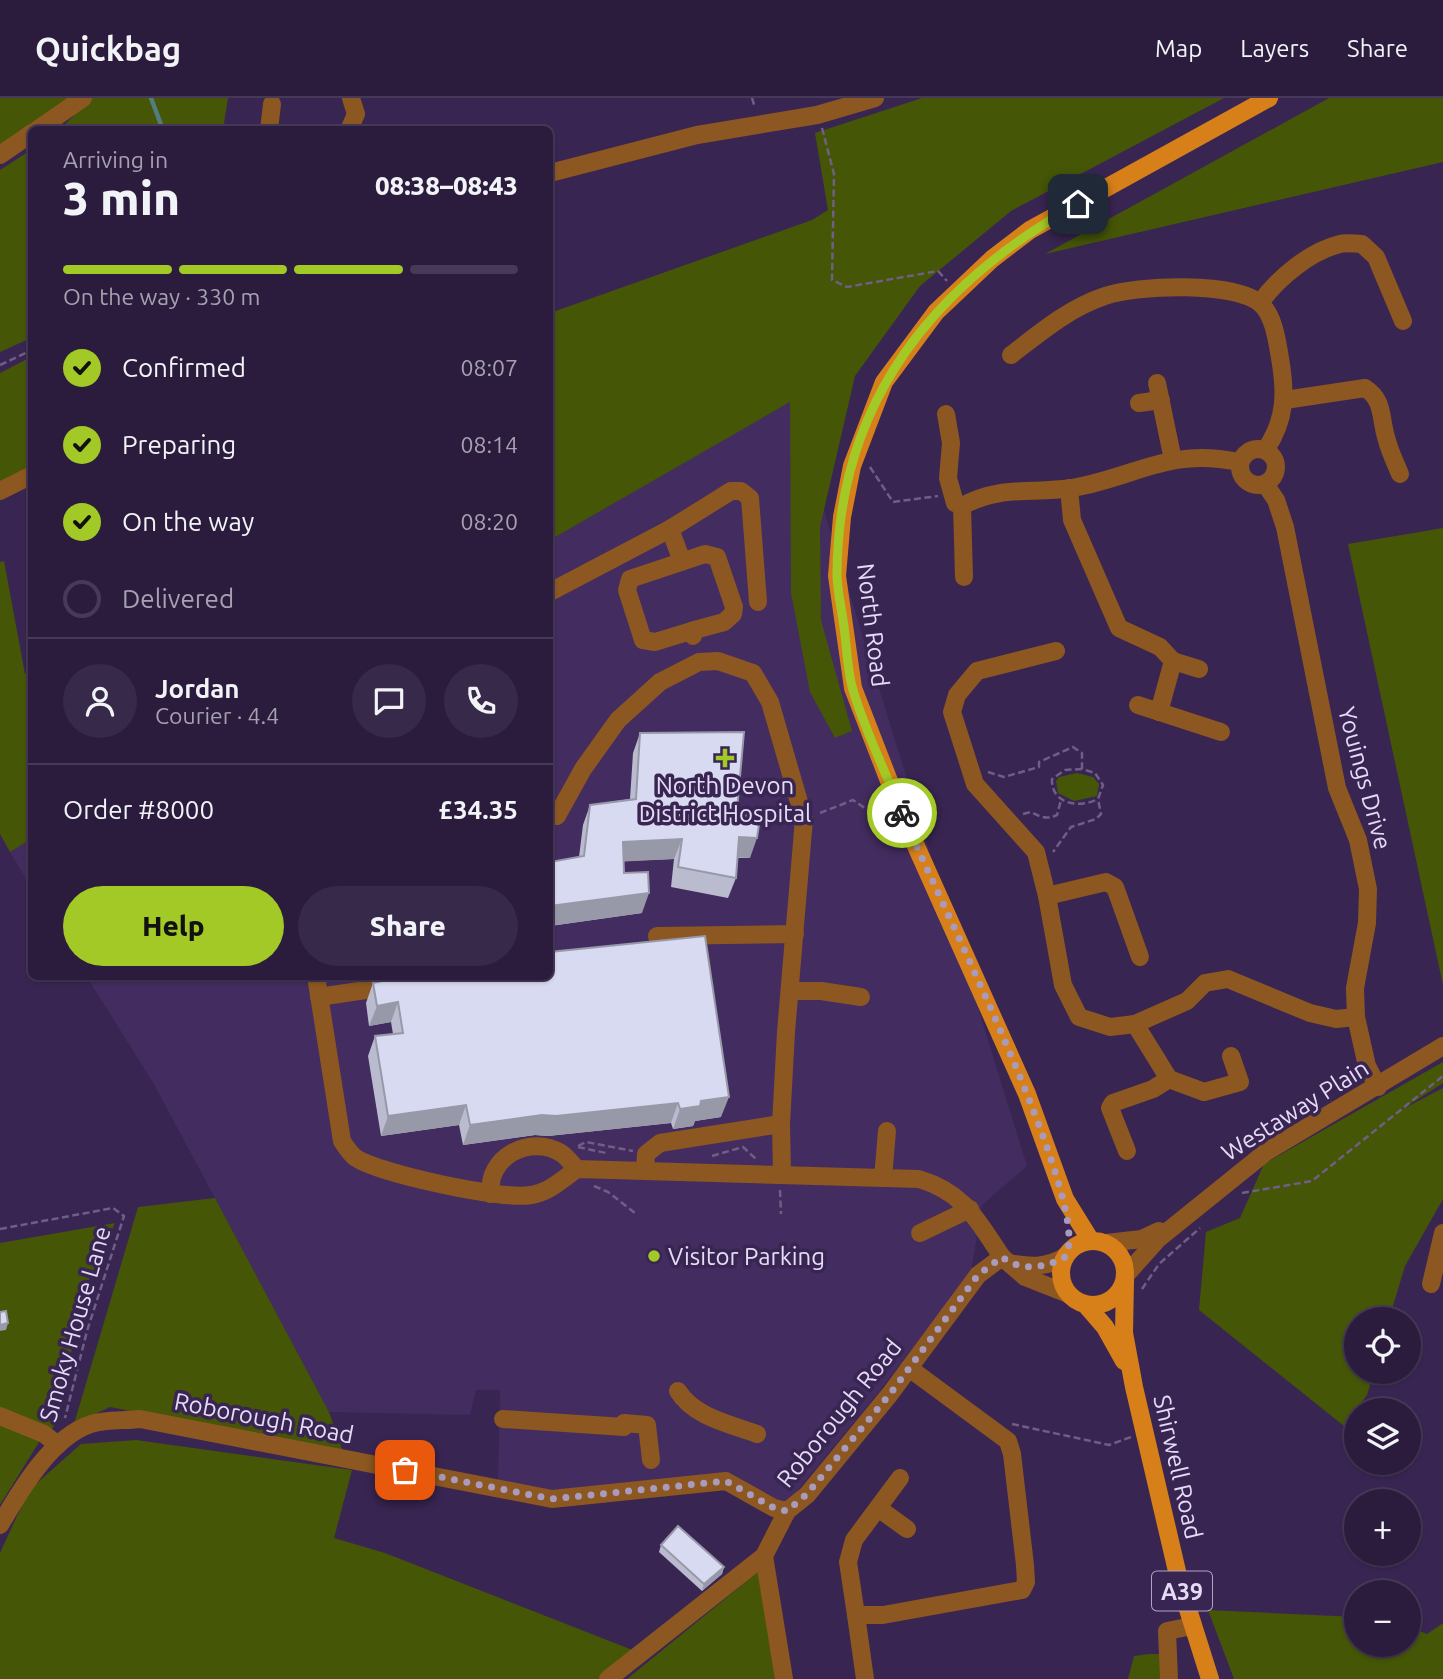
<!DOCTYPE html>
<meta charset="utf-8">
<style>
body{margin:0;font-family:Ubuntu,sans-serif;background:#372949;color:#f1f3f6;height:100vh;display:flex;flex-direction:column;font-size:26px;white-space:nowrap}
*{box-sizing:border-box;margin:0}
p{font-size:23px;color:#a6a1b0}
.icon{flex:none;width:38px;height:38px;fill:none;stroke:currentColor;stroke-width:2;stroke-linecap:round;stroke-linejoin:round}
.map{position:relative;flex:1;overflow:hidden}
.panel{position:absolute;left:28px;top:28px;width:525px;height:854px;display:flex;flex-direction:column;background:#2b1c3e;border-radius:10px;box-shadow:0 2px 5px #0004,0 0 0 2px #473a58}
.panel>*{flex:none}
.buttons{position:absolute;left:1344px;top:1209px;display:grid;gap:14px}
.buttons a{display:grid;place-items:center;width:77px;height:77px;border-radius:50%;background:#2b1c3e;box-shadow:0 2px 5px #0004,0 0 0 2px #473a58;font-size:35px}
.pin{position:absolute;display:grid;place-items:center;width:60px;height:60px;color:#fff;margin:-30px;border-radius:14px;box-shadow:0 4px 10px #0006}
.courier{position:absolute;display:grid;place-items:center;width:70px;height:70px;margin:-35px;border:5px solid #a3c926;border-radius:50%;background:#fff;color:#222;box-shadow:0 2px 9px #0007}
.overview em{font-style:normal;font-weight:800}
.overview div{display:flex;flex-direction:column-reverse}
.overview{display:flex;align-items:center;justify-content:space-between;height:119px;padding:0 35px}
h1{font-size:46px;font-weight:800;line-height:52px}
.bar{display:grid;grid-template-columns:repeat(4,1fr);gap:10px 7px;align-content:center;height:84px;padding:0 35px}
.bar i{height:9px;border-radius:5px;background:#473a58}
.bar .active{background:#a3c926}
.bar p{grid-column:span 4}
.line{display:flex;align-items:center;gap:18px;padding:0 35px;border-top:2px solid #473a58}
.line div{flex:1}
.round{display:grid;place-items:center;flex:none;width:74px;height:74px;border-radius:37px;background:#372949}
ol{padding:0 35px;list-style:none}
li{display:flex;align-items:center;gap:21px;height:77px}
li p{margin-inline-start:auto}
li .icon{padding:7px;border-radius:50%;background:#a3c926;color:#111;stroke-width:4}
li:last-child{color:#a6a1b0}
li i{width:38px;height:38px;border:4px solid #473a58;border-radius:50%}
.action{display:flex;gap:14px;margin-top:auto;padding:14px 35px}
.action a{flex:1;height:80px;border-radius:42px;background:#a3c926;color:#111;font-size:28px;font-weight:800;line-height:80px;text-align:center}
.action a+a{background:#372949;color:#f1f3f6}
header{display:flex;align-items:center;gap:42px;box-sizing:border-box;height:98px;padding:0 35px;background:#2b1c3e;border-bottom:2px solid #473a58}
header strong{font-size:33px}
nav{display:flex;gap:38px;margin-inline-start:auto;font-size:24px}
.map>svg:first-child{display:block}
.built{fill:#432c5f}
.green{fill:#455607}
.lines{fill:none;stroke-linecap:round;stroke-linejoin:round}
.stream{stroke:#547c7f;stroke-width:4.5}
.path{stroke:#6f5e86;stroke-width:2.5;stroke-dasharray:7 3.5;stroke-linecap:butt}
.minor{stroke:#8c5720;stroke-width:18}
.major{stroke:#d7801a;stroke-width:18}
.wall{fill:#babbcf}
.shaded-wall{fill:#9799a9}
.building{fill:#d8daf1;stroke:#9799a9;stroke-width:2}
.done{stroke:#a99bbd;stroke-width:7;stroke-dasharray:0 12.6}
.route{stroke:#a3c926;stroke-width:9}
.poi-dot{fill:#a3c926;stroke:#392552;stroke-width:2.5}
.labels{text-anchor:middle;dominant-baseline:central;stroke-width:7;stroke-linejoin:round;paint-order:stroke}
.shield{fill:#392552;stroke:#b1a4c6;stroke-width:2}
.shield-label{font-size:23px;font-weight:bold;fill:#e5dbf7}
.street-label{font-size:24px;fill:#e5dbf7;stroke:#392552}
.poi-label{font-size:24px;fill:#e5dbf7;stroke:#392552}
</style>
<header>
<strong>Quickbag</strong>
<nav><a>Map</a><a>Layers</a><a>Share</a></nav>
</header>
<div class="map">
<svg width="1443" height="1581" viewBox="0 0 1443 1581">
<rect width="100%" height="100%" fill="#392552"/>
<g class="built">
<polygon points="790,303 1027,1068 982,1107 971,1174 878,1295 788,1404 773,1401 731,1375 556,1396 498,1385 500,1292 476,1292 470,1317 329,1314 155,988 87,879 550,878 550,442"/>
<polygon points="31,741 31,789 10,754"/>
</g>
<g class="green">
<polygon points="0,0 76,0 0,49"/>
<polygon points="92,0 228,0 223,31 59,32"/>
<polygon points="922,0 1224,0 1011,113 920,188 855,278 820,429 821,522 852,633 835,640 810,594 791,495 790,304 550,442 550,215 812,122 828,112 815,35"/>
<polygon points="1329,0 1443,0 1443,64 1045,156"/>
<polygon points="31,52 31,240 0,254 0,72"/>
<polygon points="31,259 31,370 0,386 0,275"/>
<polygon points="1443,430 1443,887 1348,446"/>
<polygon points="4,463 25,576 32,571 31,741 10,754 0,736 0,464"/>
<polygon points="1077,675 1093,679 1099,686 1097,698 1074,703 1058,695 1056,683 1059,679"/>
<polygon points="1443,964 1443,985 1401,1012 1443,990 1443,1101 1405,1168 1389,1221 1356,1222 1356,1274 1374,1274 1367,1297 1344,1328 1199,1212 1206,1134 1240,1120 1264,1066"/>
<polygon points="215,1100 329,1314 343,1354 110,1309 74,1326 138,1109"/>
<polygon points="115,1125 82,1197 58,1324 39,1344 0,1407 0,1233 5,1232 0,1220 0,1145"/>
<polygon points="136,1342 352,1372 334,1440 385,1455 635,1553 604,1581 0,1581 0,1455 29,1392 81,1346"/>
<polygon points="758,1474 780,1581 627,1581"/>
<polygon points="1208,1512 1356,1519 1356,1547 1409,1547 1409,1529 1427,1536 1443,1525 1443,1581 1234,1581"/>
<polygon points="1149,1556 1162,1556 1165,1581 1128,1581 1134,1558"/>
</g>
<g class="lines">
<polyline class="stream" points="151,0 163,32"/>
<g class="path">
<polyline points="752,0 755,10"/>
<polyline points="822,30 834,76 832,182 847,189 938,173 947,183"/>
<polyline points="0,267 32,252"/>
<polyline points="870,369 893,404 938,398"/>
<path d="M 1082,671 L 1065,672 L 1052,681 C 1051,706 1079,711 1098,701"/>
<polyline points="988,674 1004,679 1039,669 1039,664 1073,649 1082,655 1082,671 1095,675 1103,687 1098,701 1101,716 1096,721 1071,729 1053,754"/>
<polyline points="820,715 853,702 878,719 886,719"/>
<path d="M 1023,716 L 1031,714 C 1041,719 1046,722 1057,717 L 1061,702"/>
<polyline points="578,1048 586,1044 633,1053"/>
<polyline points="578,1049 606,1055"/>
<polyline points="712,1058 743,1049 756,1061"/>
<polyline points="594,1088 608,1094 635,1115"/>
<polyline points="780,1092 781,1116"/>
<polyline points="1242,1095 1312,1083 1443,978"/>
<polyline points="0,1131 113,1110 124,1118 87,1233 65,1320"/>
<polyline points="1142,1191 1159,1166 1200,1130"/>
<polyline points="1012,1326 1109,1347 1131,1339"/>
</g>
<g class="minor">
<polyline points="37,32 83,0"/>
<polyline points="269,32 272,6"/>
<polyline points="349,32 356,16 351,0"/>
<polyline points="0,57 32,35"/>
<polyline points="550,75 697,37 817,17 875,0"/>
<path d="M 1260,205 C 1277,181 1310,153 1340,146 C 1346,144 1355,146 1362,146 L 1376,159 L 1403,223"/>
<path d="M 1011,257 C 1041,234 1069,210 1105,198 C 1137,187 1235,183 1261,206 C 1274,218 1277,243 1280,260 C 1286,295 1286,321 1266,351"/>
<polyline points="1157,285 1173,362"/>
<path d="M 1285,302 L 1365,290 C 1384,302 1380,319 1386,339 C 1389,352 1395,364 1400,376"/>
<polyline points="1139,305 1161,302"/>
<polyline points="946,316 951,345 948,380 955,405 962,408 964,479"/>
<circle cx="1258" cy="369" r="18"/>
<polyline points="1265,386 1276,402 1285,429 1337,690 1358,742 1368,791 1367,825 1355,890 1356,919 1367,968 1378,989"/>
<polyline points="1069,390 1072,422 1119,530 1160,549 1173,563 1199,571"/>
<polyline points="0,393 32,377"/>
<path d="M 962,408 C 1001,387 1031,396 1072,390 C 1137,379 1167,349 1239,364"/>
<polyline points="670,431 682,463"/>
<polyline points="550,494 670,431 731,393 741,393 750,400 758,504"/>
<polyline points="691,533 724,524 733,516 734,509 717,459 705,456 630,481 627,492 643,542 655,544 691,533 693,538"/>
<polyline points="1056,553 977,573 957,597 952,614 975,686 1036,754 1047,798 1063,887 1079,919 1110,929 1135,926 1187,903 1205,885 1228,881 1310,915 1336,921 1356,919"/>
<polyline points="1138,607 1221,634"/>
<polyline points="1159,614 1173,563"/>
<polyline points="557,718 583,671 618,622 660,584 699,564 718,563 753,575 770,604 804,721 786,934 781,1026 782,1077"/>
<polyline points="1047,798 1106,784 1115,789 1140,859"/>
<polyline points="657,838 795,836"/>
<path d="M 316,878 L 342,1043 C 346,1049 350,1056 356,1060 C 381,1076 501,1102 531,1097 C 548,1095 563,1081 577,1071 L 919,1081 C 965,1095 977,1122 1002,1159"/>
<polyline points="790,893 821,893 861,899"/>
<polyline points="319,899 392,888"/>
<polyline points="1135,926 1169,981 1204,994 1240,984 1231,958"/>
<polyline points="1127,1053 1110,1010 1113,1005 1153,991 1169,981"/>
<polyline points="645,1072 646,1056 660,1045 781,1026"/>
<polyline points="883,1080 887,1033"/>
<path d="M 491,1096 C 486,1059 530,1036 561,1055 C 567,1059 572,1066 577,1071"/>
<polyline points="920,1135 970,1111"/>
<polyline points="1106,1145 1142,1141 1159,1133"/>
<path d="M 1009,1165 C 1031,1169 1045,1170 1065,1159"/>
<polyline points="1125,1178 1158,1141 1266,1054 1443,948"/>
<polyline points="1431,1186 1443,1135"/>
<path d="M 678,1293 C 694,1319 730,1326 757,1336"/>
<polyline points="0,1318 44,1336 58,1347"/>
<polyline points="503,1321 624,1329"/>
<polyline points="624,1325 647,1327 651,1362"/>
<polyline points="900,1380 854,1442 848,1464 856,1517 883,1517 1022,1492 1026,1484 1025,1467 1012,1356 1008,1343 909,1270"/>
<polyline points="878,1410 907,1431"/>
<path d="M 0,1427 C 20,1393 51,1339 91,1326 C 105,1321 125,1323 140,1321 L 552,1401 L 726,1383 L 774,1410 L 787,1413 L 807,1397 L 890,1296 L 978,1177 L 1002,1159 L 1025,1179 L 1068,1196"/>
<polyline points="764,1458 784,1581"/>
<polyline points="856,1517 865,1581"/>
<polyline points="608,1581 764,1458 787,1413"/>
<polyline points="1169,1581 1167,1533 1192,1528"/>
</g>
<g class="major">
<circle cx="1093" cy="1175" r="32"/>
<polyline points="1091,1143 1065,1101 1027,996 903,719 853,590 837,478 842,419 852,368 884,284 936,214 992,161 1030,132 1269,0"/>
<polyline points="1125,1182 1124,1235 1134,1289 1180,1486 1210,1581"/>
<polyline points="1086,1207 1105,1229 1124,1263"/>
</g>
</g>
<g class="wall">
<polygon points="640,635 737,712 750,760 737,760 736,780 728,800 671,789 674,761 623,763 624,775 642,815 550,828 550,764 579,759 583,727 590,707 630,701 633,655"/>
<polygon points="373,885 721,1019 695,1023 693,1028 673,1031 671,1025 548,1038 535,1037 463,1047 459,1027 381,1038 368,958 375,938 393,936 391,924 369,928 366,905"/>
<polygon points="661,1447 724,1469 722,1476 702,1493 659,1454"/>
</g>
<g class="shaded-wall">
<polygon points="739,739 757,740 750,760 732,759"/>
<polygon points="682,741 674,761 615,764 623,744"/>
<polygon points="649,795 642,815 550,828 550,808"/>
<polygon points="398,904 391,924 369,928 377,908"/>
<polygon points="729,999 721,1019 695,1023 693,1028 673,1031 680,1011 701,1003"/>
<polygon points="678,1005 671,1025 548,1038 535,1037 463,1047 470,1027 542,1017"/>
<polygon points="466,1007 459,1027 381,1038 388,1018"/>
<polygon points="8,1225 6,1232 0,1233 0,1227"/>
<polygon points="724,1469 722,1476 702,1493 704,1486"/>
</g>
<g class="building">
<polygon points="744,634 737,712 761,714 757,740 739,739 736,780 678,769 682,741 623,744 624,775 648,774 649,795 550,808 550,764 584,758 590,707 636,701 640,635"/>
<polygon points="550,653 553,669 550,670"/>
<polygon points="705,838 729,999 701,1003 700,1008 680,1011 678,1005 556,1018 542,1017 470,1027 466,1007 388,1018 375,938 403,935 398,904 377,908 373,885 405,878 550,878 550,854"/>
<polygon points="6,1213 8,1225 0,1227 0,1214"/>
<polygon points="678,1428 724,1469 704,1486 661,1447"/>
</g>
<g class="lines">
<path class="done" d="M 405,1372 L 552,1401 L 726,1383 L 774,1410 L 787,1413 L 807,1396 L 890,1296 L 978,1177 L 1002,1159 C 1021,1174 1045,1170 1065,1159 C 1097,1112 928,780 902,715"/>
<path class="route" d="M 902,715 C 886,675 865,633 853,592 C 847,572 847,549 844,529 C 842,512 837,493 837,476 C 838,304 934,186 1078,106"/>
</g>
<g class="poi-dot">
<path d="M721.5 649.5h7v7h7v7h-7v7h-7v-7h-7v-7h7z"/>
<circle cx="654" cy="1158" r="7"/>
</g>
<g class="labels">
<rect class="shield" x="1152" y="1473.5" width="60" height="39" rx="5"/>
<g class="shield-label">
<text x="1182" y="1493">A39</text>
</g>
<g class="street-label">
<text transform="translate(873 527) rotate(83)">North Road</text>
<text transform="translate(1365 680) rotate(75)">Youings Drive</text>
<text transform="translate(1295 1012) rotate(-32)">Westaway Plain</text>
<text transform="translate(75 1226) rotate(-74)">Smoky House Lane</text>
<text transform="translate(839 1315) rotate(-51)">Roborough Road</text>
<text transform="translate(264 1320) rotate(11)">Roborough Road</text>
<text transform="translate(1178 1369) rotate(77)">Shirwell Road</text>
</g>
<g class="poi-label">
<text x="725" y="687">North Devon<tspan x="725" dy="28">District Hospital</tspan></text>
<text x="668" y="1158" text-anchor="start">Visitor Parking</text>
</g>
</g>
</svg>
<div class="buttons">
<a><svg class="icon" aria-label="locate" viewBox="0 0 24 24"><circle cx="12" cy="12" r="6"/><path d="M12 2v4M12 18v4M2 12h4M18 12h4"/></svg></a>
<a><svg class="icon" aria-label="layers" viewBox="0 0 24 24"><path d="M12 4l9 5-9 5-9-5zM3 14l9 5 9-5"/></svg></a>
<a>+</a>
<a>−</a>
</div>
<div class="pin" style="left:405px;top:1372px;background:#ea580c"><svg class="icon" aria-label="bag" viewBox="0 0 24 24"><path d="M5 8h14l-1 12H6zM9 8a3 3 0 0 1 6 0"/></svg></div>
<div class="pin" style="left:1078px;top:106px;background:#1f2937"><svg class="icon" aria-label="home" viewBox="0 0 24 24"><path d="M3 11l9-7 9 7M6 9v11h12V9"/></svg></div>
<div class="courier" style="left:902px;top:715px"><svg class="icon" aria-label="bike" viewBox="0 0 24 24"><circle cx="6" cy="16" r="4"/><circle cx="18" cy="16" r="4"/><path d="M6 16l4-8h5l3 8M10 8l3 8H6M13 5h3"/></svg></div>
<section class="panel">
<div class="overview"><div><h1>3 min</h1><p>Arriving in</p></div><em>08:38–08:43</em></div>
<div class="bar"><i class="active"></i><i class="active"></i><i class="active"></i><i></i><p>On the way · 330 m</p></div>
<ol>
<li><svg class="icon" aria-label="check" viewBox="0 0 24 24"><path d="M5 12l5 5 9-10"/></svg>Confirmed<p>08:07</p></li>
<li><svg class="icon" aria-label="check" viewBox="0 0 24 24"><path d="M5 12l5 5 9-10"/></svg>Preparing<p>08:14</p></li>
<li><svg class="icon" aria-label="check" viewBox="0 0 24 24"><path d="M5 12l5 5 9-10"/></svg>On the way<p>08:20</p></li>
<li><i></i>Delivered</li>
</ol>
<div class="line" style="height:126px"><a class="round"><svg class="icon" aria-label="person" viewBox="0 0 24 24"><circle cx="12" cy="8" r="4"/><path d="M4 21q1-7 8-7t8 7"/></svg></a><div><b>Jordan</b><p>Courier · 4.4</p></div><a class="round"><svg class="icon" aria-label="chat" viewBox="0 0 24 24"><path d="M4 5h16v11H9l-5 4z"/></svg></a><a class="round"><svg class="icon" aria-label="phone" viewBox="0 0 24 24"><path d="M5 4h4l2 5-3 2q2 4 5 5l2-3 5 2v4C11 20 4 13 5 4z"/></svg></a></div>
<div class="line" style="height:91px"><div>Order #8000</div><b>£34.35</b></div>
<div class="action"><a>Help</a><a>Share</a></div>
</section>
</div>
